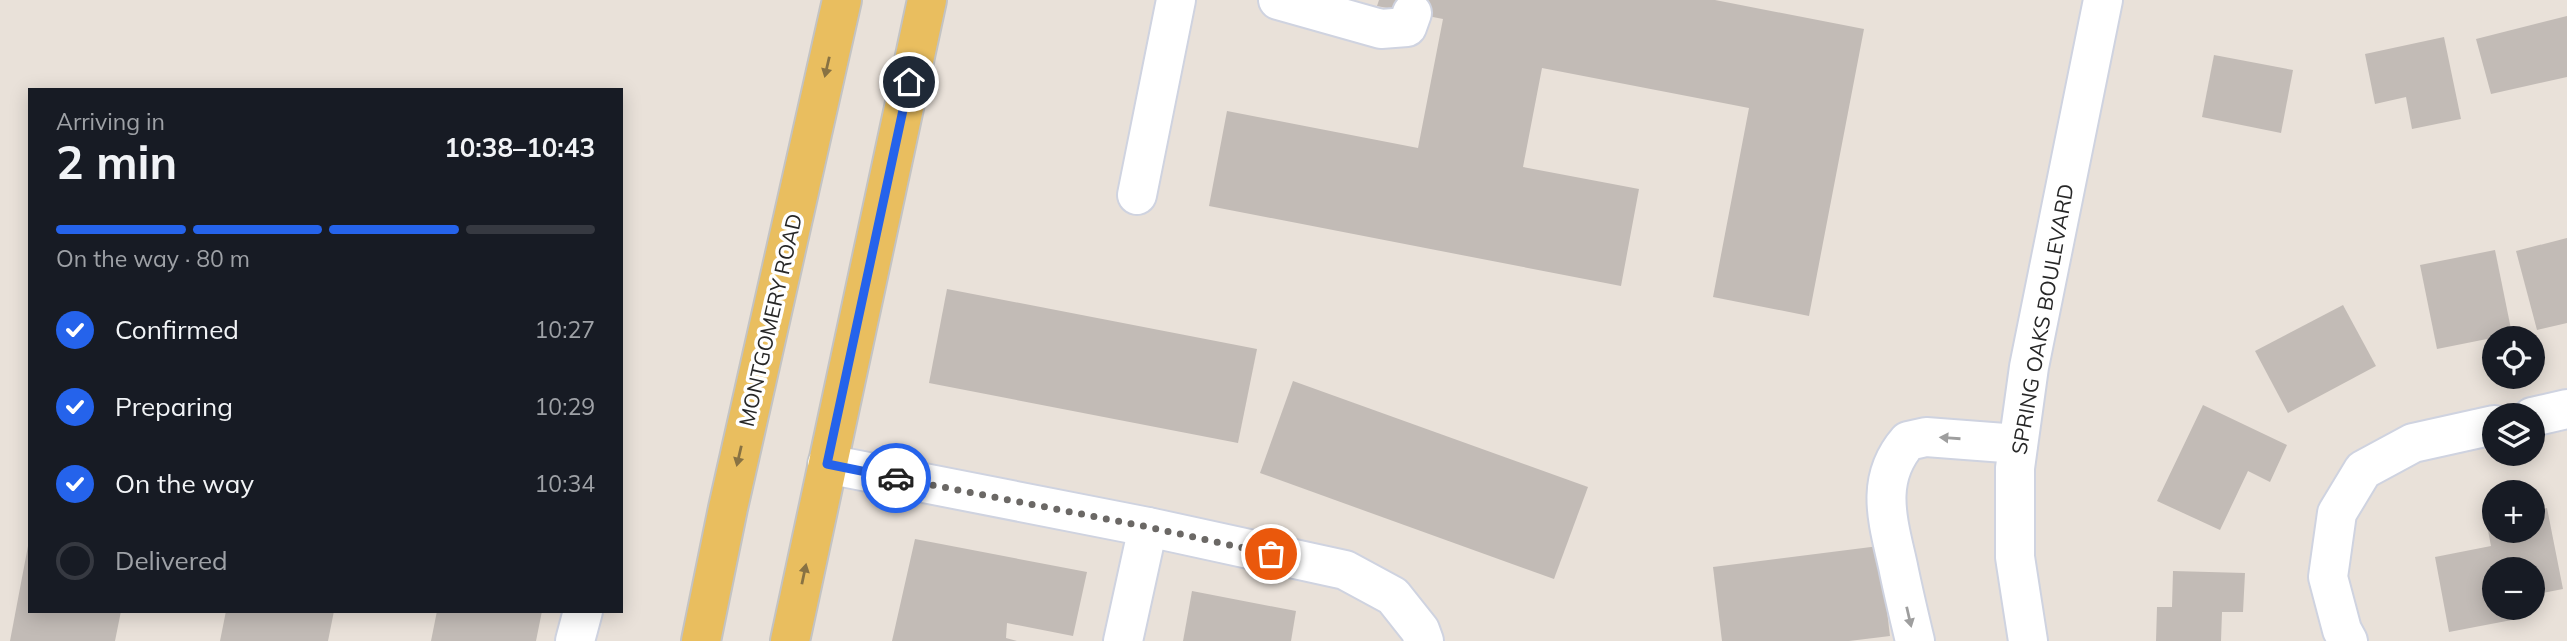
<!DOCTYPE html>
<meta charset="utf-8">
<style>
body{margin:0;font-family:Mulish,sans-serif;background:#20242c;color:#f1f3f6;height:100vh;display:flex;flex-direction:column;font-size:26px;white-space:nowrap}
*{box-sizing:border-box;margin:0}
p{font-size:23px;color:#9ea1a6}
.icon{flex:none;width:38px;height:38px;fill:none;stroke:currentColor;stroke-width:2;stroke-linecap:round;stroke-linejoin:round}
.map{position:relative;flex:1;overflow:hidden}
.sheet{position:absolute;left:28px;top:88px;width:595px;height:525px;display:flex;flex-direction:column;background:#171b24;border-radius:0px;box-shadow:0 4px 18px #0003}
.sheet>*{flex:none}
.tools{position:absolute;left:2482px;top:326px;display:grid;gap:14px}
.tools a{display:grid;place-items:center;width:63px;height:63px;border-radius:50%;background:#171b24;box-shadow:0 4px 18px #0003;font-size:35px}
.pin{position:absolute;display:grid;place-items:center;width:60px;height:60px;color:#fff;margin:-30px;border:4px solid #fff;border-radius:50%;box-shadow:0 2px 7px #0007}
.courier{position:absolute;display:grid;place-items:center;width:70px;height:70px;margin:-35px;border:5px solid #2563eb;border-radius:50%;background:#fff;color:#222;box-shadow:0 2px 9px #0007}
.headline em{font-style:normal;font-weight:700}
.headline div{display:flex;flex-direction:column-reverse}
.headline{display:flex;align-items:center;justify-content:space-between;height:119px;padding:0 28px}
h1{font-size:46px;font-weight:700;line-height:52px}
.bar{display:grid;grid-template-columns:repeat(4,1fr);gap:10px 7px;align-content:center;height:84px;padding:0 28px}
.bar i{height:9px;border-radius:5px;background:#363941}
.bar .current{background:#2563eb}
.bar p{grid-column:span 4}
ol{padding:0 28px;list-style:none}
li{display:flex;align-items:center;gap:21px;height:77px}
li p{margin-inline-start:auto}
li .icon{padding:7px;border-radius:50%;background:#2563eb;color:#fff;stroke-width:4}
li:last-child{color:#9ea1a6}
li i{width:38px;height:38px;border:4px solid #363941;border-radius:50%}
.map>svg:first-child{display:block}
.building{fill:#c2bbb6}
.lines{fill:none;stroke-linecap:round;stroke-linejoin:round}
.minor-casing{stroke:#cfd3e0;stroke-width:42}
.major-casing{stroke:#c3c3c3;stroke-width:42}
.minor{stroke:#fff;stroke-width:38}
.major{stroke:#e9be5f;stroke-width:38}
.oneway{fill:#887243}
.oneway2{fill:#9e9e9e}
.done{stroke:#6b6865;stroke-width:7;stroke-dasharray:0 12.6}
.route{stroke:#2563eb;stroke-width:9}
.labels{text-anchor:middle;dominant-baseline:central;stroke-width:7;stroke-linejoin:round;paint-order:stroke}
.street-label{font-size:21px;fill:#272727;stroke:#fff}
</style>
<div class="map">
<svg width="2567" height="641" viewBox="0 0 2567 641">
<rect width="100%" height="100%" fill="#e9e1d9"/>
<g class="building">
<polygon points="1379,0 1715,0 1864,29 1809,316 1713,297 1749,108 1542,68 1523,167 1639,189 1621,286 1209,206 1227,111 1418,148 1443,19 1377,6"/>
<polygon points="2567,16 2567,77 2491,94 2476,39"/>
<polygon points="2444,37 2461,119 2412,129 2406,97 2375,104 2365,54"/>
<polygon points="2214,55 2293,70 2281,133 2202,117"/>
<polygon points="2567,238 2567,323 2537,330 2516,251"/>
<polygon points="2495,250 2512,334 2437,349 2420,265"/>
<polygon points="947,289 1257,349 1238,443 929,383"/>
<polygon points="2343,305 2376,366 2288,413 2255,351"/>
<polygon points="1293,381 1588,487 1554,579 1260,473"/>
<polygon points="2203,405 2287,445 2270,482 2248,471 2220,530 2157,501"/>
<polygon points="2547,508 2563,589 2532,595 2532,569 2494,569 2494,607 2515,607 2517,619 2449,632 2435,557 2491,546 2486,520 2494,519 2494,530 2532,530 2532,511"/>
<polygon points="915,539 1087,572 1073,636 1007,623 1006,638 1017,641 892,641"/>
<polygon points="28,546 30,611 121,611 115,641 10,641"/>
<polygon points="1879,546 1890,636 1849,641 1722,641 1713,567"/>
<polygon points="2173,571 2245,573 2243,612 2222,612 2221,641 2156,641 2157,607 2172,607"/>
<polygon points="1192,591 1296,611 1291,641 1183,641"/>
<polygon points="226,611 334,611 328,641 220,641"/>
<polygon points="437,611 542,611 536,641 431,641"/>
</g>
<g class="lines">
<defs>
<g id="minor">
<polyline points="1278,0 1381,29 1407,27 1412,13"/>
<polyline points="1137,195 1176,0"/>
<polyline points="2532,417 2567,409"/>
<polyline points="827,464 1148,527 1345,570 1393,596 1420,630 1424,641"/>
<polyline points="575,641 583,611"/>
<polyline points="1123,641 1148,527"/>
<path d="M 1915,641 C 1909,616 1903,591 1898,566 C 1888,521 1874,480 1908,441 L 1926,437 L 2018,444"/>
<polyline points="2028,641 2015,557 2015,468 2029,367 2103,0"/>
<polyline points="2348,641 2342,630 2328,577 2337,513 2363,470 2413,443 2494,425"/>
</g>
<g id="major">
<polyline points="701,641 728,508 842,0"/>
<polyline points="790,641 927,0"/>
</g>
</defs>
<use href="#minor" class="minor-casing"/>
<use href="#major" class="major-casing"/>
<use href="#minor" class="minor"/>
<use href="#major" class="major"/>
</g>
<defs><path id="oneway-solid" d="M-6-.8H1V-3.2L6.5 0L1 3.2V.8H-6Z" transform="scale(1.75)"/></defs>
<g class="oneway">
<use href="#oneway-solid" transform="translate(827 67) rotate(103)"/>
<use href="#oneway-solid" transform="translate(739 456) rotate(103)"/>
<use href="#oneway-solid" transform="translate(804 574) rotate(-78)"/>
</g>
<g class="oneway2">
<use href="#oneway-solid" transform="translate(1950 438) rotate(-176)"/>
<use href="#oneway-solid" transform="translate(1909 617) rotate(77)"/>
</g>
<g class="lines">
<polyline class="done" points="896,478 1148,527 1271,554"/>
<polyline class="route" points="896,478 827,464 909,82"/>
</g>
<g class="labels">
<g class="street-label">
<text transform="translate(2042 319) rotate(-80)">SPRING OAKS BOULEVARD</text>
<text transform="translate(770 320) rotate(-77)">MONTGOMERY ROAD</text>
</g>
</g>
</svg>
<div class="tools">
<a><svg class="icon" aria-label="locate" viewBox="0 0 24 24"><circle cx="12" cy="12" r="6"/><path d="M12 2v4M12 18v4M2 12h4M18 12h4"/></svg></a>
<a><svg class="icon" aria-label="layers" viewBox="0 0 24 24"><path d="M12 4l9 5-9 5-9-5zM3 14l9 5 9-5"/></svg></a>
<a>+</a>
<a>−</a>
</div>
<div class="pin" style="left:1271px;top:554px;background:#ea580c"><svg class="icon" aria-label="bag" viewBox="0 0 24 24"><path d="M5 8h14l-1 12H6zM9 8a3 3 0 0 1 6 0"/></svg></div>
<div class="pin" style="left:909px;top:82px;background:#1f2937"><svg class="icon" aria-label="home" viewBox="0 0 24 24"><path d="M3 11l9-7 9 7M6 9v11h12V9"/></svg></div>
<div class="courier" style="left:896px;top:478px"><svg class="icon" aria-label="car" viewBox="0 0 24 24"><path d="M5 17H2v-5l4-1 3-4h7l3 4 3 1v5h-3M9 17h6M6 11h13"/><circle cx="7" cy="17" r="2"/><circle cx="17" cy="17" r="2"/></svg></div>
<section class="sheet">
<div class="headline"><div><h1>2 min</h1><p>Arriving in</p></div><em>10:38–10:43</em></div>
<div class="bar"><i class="current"></i><i class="current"></i><i class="current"></i><i></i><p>On the way · 80 m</p></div>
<ol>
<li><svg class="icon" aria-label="check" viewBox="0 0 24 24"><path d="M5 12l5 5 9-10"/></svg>Confirmed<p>10:27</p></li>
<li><svg class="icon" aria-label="check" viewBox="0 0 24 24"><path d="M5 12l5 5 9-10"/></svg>Preparing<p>10:29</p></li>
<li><svg class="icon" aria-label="check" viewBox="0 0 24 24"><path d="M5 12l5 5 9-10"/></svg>On the way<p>10:34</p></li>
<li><i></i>Delivered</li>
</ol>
</section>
</div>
